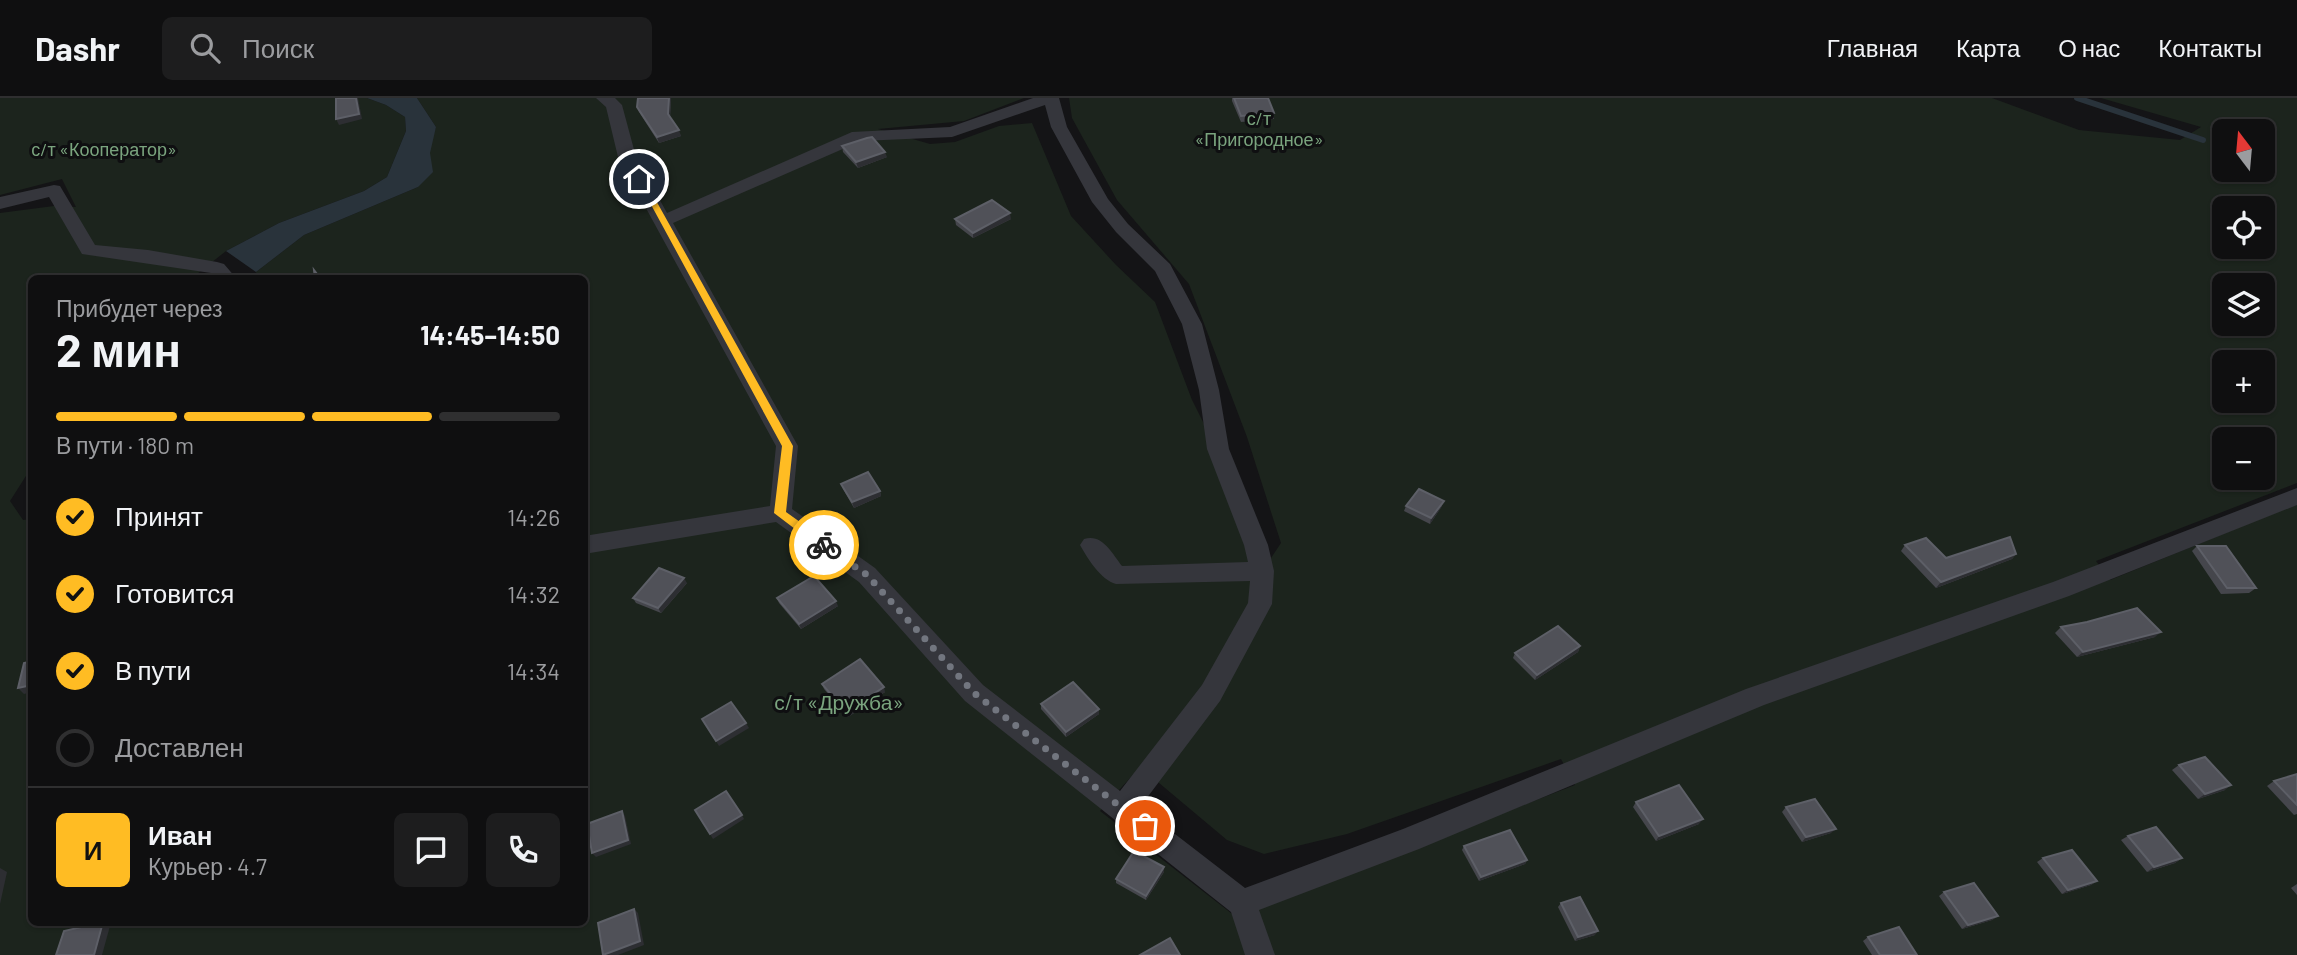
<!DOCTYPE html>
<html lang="ru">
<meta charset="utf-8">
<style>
body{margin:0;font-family:Barlow,sans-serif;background:#1d1d1e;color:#f1f3f6;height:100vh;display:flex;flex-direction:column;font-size:26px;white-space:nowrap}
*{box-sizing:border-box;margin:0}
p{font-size:23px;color:#9b9c9f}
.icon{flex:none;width:38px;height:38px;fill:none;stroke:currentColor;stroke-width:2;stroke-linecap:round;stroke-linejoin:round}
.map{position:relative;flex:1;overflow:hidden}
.panel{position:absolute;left:28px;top:177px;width:560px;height:651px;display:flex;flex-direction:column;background:#0f0f10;border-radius:10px;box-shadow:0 2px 5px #0004,0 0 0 2px #2f2f30}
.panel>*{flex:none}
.needle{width:46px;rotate:344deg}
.fabs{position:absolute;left:2212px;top:21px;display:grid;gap:14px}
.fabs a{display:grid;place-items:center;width:63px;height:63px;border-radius:10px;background:#0f0f10;box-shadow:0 2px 5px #0004,0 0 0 2px #2f2f30;font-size:35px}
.pin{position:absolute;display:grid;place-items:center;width:60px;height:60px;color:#fff;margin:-30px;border:4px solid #fff;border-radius:50%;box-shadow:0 2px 7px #0007}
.courier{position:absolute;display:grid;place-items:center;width:70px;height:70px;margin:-35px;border:5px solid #ffbc23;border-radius:50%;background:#fff;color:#222;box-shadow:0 2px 9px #0007}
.overview em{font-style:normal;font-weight:700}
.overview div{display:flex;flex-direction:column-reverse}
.overview{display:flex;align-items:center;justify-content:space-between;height:119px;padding:0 28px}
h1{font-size:46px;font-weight:700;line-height:52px}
.bar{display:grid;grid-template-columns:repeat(4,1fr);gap:10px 7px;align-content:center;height:84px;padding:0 28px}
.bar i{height:9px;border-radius:5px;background:#2f2f30}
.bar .active{background:#ffbc23}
.bar p{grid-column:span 4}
.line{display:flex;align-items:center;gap:18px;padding:0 28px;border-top:2px solid #2f2f30}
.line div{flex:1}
.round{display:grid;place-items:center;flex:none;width:74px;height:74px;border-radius:10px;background:#1d1d1e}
ol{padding:0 28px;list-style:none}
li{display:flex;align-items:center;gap:21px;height:77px}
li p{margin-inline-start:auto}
li .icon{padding:7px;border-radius:50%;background:#ffbc23;color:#111;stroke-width:4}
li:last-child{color:#9b9c9f}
li i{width:38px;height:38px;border:4px solid #2f2f30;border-radius:50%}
header{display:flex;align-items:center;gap:42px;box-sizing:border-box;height:98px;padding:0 35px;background:#0f0f10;border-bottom:2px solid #2f2f30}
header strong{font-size:33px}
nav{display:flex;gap:38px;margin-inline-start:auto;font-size:24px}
.search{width:490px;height:63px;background:#1d1d1e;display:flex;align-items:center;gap:18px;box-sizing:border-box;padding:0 24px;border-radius:10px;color:#9b9c9f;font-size:26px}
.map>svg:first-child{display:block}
.green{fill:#1c241d;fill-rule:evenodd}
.water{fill:#29333b}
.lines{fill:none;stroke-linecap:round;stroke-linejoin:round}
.stream{stroke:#29333b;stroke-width:6}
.minor{fill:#35363c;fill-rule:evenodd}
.wall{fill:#45464c}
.shaded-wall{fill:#2d2e32}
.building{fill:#505158;stroke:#5d5f67;stroke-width:2}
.route{fill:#ffbc23}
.done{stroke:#72767f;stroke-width:7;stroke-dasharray:0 12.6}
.labels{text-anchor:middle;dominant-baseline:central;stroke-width:6;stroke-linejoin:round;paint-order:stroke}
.far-park-label{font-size:18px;fill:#7aa47e;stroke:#0f0f11}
.park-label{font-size:21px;fill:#7aa47e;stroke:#0f0f11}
</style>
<header>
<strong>Dashr</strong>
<div class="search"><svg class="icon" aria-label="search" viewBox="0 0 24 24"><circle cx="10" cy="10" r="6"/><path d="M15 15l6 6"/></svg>Поиск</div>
<nav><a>Главная</a><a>Карта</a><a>О нас</a><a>Контакты</a></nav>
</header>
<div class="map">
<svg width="2297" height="857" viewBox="0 0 2297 857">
<rect width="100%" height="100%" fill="#141416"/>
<path class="green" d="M 0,0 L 367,0 L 386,7 L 405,19 L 406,33 L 387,79 L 364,93 L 279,125 L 226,153 L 192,180 L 32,180 L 31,370 L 10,403 L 23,422 L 31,421 L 32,824 L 584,824 L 584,180 L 258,180 L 256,174 L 304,137 L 418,89 L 436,29 L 417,0 L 1024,0 L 964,23 L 878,31 L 930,46 L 955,44 L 999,28 L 1032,25 L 1071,118 L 1116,167 L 1155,204 L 1192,302 L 1271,460 L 1281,445 L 1247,339 L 1189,186 L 1117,102 L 1072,20 L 1069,0 L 1992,0 L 2079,32 L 2180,42 L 2201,29 L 2101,0 L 2297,0 L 2297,385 L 2096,463 L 2110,482 L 2297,406 L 2297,857 L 0,857 L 0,115 L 54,108 L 76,109 L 62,81 L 0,97 ZM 2224,33 L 2263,33 L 2263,72 L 2224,72 ZM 2224,110 L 2263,110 L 2263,149 L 2224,149 ZM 2224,187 L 2263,187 L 2263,226 L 2224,226 ZM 2224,264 L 2263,264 L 2263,303 L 2224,303 ZM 2224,341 L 2263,341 L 2263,380 L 2224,380 ZM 1561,661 L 1575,687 L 1236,819 L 1100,713 L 1140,669 L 1227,742 L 1264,756 L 1347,736 Z"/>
<polygon class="water" points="367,0 417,0 436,29 430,55 433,74 418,89 304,137 256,174 226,153 279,125 364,93 387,79 406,33 405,19 386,7"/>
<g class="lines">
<polyline class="stream" points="2077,0 2203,42"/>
<g class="minor">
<path d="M 596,0 L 615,0 L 622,7 L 636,59 L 667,115 L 852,34 L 950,29 L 1033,0 L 1059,0 L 1067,29 L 1108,101 L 1128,126 L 1170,166 L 1202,226 L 1219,292 L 1229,351 L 1268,447 L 1274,473 L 1272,506 L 1220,603 L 1140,709 L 1245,790 L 1403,731 L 1746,591 L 2053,484 L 2297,390 L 2297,407 L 2069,498 L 1764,607 L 1419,751 L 1259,812 L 1275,857 L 1245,857 L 1231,814 L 965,603 L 859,484 L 776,424 L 584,456 L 584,438 L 770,408 L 776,348 L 618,59 L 606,9 ZM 1045,7 L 1051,29 L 1092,104 L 1116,134 L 1155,173 L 1182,226 L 1199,292 L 1207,351 L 1244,447 L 1248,464 L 1122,468 C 1112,455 1102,435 1084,441 L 1080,447 C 1088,461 1101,482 1116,486 L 1250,483 L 1248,505 L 1202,587 L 1120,693 L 983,587 L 875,470 L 792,411 L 798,348 L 673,125 L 861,43 L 952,39 Z"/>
<polygon points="54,87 60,88 95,147 148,152 217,164 224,166 236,180 216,180 211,175 82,156 49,99 0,111 0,99"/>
</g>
</g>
<g class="wall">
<polygon points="638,0 671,0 670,19 681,38 659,45 639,14 637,9"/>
<polygon points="1232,0 1268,0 1274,15 1274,21 1241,24 1232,3"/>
<polygon points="842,48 887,59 858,70 843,54"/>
<polygon points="955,121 1011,121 973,140 956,127"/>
<polygon points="841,386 880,393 881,398 854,410 843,391"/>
<polygon points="1406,408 1442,408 1430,426 1404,413"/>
<polygon points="1905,447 1946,460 2016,456 2012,461 1936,490 1901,453"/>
<polygon points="2197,448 2256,490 2249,495 2221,496 2192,453"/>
<polygon points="687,485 661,515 636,505 633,500"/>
<polygon points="777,500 838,508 801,531 779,505"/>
<polygon points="2061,529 2155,539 2077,559 2055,535"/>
<polygon points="1580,548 1578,554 1535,582 1513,560 1515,555"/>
<polygon points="822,586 885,594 848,619 824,591"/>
<polygon points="1041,606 1099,611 1099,616 1066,639 1041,611"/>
<polygon points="2179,667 2225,692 2198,701 2172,672"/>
<polygon points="2297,676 2297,716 2294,717 2267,688 2274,683"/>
<polygon points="1636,704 1699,726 1656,743 1633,709"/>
<polygon points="1786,709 1831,735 1802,744 1782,714"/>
<polygon points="2128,738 2182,760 2175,765 2147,774 2121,742"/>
<polygon points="1464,748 1527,762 1525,766 1479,783 1462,752"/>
<polygon points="2043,760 2097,783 2091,787 2062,796 2037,764"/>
<polygon points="1164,774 1146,802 1116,785 1116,781"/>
<polygon points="2297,786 2297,797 2291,790"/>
<polygon points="1944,794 1998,818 1992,822 1962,831 1939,798"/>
<polygon points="1561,805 1595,837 1575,843 1558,809"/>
<polygon points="1868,839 1917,857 1872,857 1863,843"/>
</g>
<g class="shaded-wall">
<polygon points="356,0 358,0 362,21 339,27 336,21"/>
<polygon points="669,0 671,0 670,22 668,16"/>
<polygon points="679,32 681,38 659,45 657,39"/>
<polygon points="885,54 887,59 858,70 856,64"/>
<polygon points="1010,115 1011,121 973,140 973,135"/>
<polygon points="880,393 881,398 854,410 852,404"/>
<polygon points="1444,403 1442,408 1430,426 1431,420"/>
<polygon points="2016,456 2012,461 1936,490 1941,484"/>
<polygon points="684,480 687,485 661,515 658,510"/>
<polygon points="836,503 838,508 801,531 799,526"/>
<polygon points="2161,534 2155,539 2077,559 2083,554"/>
<polygon points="1580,548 1578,554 1535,582 1537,577"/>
<polygon points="32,587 32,594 24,596 18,590"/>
<polygon points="884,589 885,594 848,619 846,614"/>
<polygon points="1099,611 1099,616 1066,639 1066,634"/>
<polygon points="746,625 749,630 719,648 716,643"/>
<polygon points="2231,687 2225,692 2198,701 2205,696"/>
<polygon points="622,713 625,718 631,746 596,759 592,755"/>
<polygon points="742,717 744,721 713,741 710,736"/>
<polygon points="1703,721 1699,726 1656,743 1659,738"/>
<polygon points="1836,731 1831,735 1802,744 1806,739"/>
<polygon points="2182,760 2175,765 2147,774 2154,769"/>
<polygon points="1527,762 1525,766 1479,783 1481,779"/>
<polygon points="1164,769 1164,774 1146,802 1146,798"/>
<polygon points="0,770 7,774 0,806"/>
<polygon points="2097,783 2091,787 2062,796 2068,792"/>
<polygon points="634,811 638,815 644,847 618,857 604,857"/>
<polygon points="1998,818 1992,822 1962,831 1968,827"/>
<polygon points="103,824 110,828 102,857 94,857"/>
<polygon points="1598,833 1595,837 1575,843 1578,839"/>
</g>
<g class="building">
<polygon points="336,0 356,0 359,16 336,21"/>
<polygon points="638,0 669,0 668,16 679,32 657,39 637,9"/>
<polygon points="1234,0 1268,0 1274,15 1241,18"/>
<polygon points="872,39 885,54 856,64 842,48 867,40"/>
<polygon points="992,102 1010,115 973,135 955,121"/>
<polygon points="314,172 320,180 315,180"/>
<polygon points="868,374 880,393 852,404 841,386"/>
<polygon points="1419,391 1444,403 1431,420 1406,408"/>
<polygon points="2010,439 2016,456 1941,484 1905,447 1926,440 1946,460"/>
<polygon points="2197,448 2226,448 2256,490 2227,490"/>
<polygon points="659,470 684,480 658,510 633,500"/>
<polygon points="814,478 836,503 799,526 777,500"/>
<polygon points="2137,510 2161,534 2083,554 2061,529 2087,524"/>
<polygon points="1558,528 1580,548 1537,577 1515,555"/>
<polygon points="860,561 884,589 846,614 822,586"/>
<polygon points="32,563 32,587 18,590 24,565"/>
<polygon points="1073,584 1099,611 1066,634 1041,606"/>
<polygon points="731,604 746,625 716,643 702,621"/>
<polygon points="2205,659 2231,687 2205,696 2179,667"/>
<polygon points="2297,676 2297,707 2274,683"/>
<polygon points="1679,687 1703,721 1659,738 1636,704"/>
<polygon points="726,693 742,717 710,736 695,712"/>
<polygon points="1815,701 1836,731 1806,739 1786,709"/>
<polygon points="622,713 628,742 592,755 587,726"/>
<polygon points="2156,729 2182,760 2154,769 2128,738"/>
<polygon points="1510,732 1527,762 1481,779 1464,748"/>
<polygon points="2072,752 2097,783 2068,792 2043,760"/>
<polygon points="1134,753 1164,769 1146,798 1116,781"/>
<polygon points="1974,785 1998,818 1968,827 1944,794"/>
<polygon points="1580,799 1598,833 1578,839 1561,805"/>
<polygon points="634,811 640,843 603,857 598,825"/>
<polygon points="103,824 94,857 56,857 64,833"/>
<polygon points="1899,829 1917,857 1880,857 1868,839"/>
<polygon points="1170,840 1180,857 1140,857"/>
</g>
<polygon class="route" points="636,79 644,81 793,348 786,414 828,444 828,450 820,450 774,415 782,348"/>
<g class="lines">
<polyline class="done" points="824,447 867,477 974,595 1145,728"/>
</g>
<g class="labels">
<g class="far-park-label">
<text x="1259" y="20">с/т<tspan x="1259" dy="21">«Пригородное»</tspan></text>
<text x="104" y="51">с/т «Кооператор»</text>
</g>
<g class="park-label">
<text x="839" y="603">с/т «Дружба»</text>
</g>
</g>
</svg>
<div class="fabs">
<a><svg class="needle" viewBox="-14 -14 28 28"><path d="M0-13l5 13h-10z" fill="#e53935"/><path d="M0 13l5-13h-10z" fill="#9b9c9f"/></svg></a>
<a><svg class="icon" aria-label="locate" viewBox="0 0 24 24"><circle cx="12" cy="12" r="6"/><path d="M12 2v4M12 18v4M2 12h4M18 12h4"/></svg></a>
<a><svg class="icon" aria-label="layers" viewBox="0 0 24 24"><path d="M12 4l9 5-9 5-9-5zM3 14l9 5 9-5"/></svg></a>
<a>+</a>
<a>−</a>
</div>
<div class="pin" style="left:1145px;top:728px;background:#ea580c"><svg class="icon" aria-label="bag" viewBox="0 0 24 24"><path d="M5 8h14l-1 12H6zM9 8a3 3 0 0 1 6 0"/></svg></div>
<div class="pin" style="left:639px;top:81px;background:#1f2937"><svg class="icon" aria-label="home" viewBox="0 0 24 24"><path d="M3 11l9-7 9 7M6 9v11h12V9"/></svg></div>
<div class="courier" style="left:824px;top:447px"><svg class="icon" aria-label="bike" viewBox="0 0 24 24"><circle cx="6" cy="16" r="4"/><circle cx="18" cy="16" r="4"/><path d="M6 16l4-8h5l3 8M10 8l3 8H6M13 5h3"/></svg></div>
<section class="panel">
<div class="overview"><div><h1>2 мин</h1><p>Прибудет через</p></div><em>14:45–14:50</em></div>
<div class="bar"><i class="active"></i><i class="active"></i><i class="active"></i><i></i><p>В пути · 180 m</p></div>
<ol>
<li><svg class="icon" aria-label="check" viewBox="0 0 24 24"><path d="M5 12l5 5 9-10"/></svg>Принят<p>14:26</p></li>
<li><svg class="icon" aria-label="check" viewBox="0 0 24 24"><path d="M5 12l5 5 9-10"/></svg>Готовится<p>14:32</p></li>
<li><svg class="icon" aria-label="check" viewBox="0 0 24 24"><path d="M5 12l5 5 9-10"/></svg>В пути<p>14:34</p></li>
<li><i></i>Доставлен</li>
</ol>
<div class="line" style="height:126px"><b class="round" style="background:#ffbc23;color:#111">И</b><div><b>Иван</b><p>Курьер · 4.7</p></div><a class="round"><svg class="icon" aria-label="chat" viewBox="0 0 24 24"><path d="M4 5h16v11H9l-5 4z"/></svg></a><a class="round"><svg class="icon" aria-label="phone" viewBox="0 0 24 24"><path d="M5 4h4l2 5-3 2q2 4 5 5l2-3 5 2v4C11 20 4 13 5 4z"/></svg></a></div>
</section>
</div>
